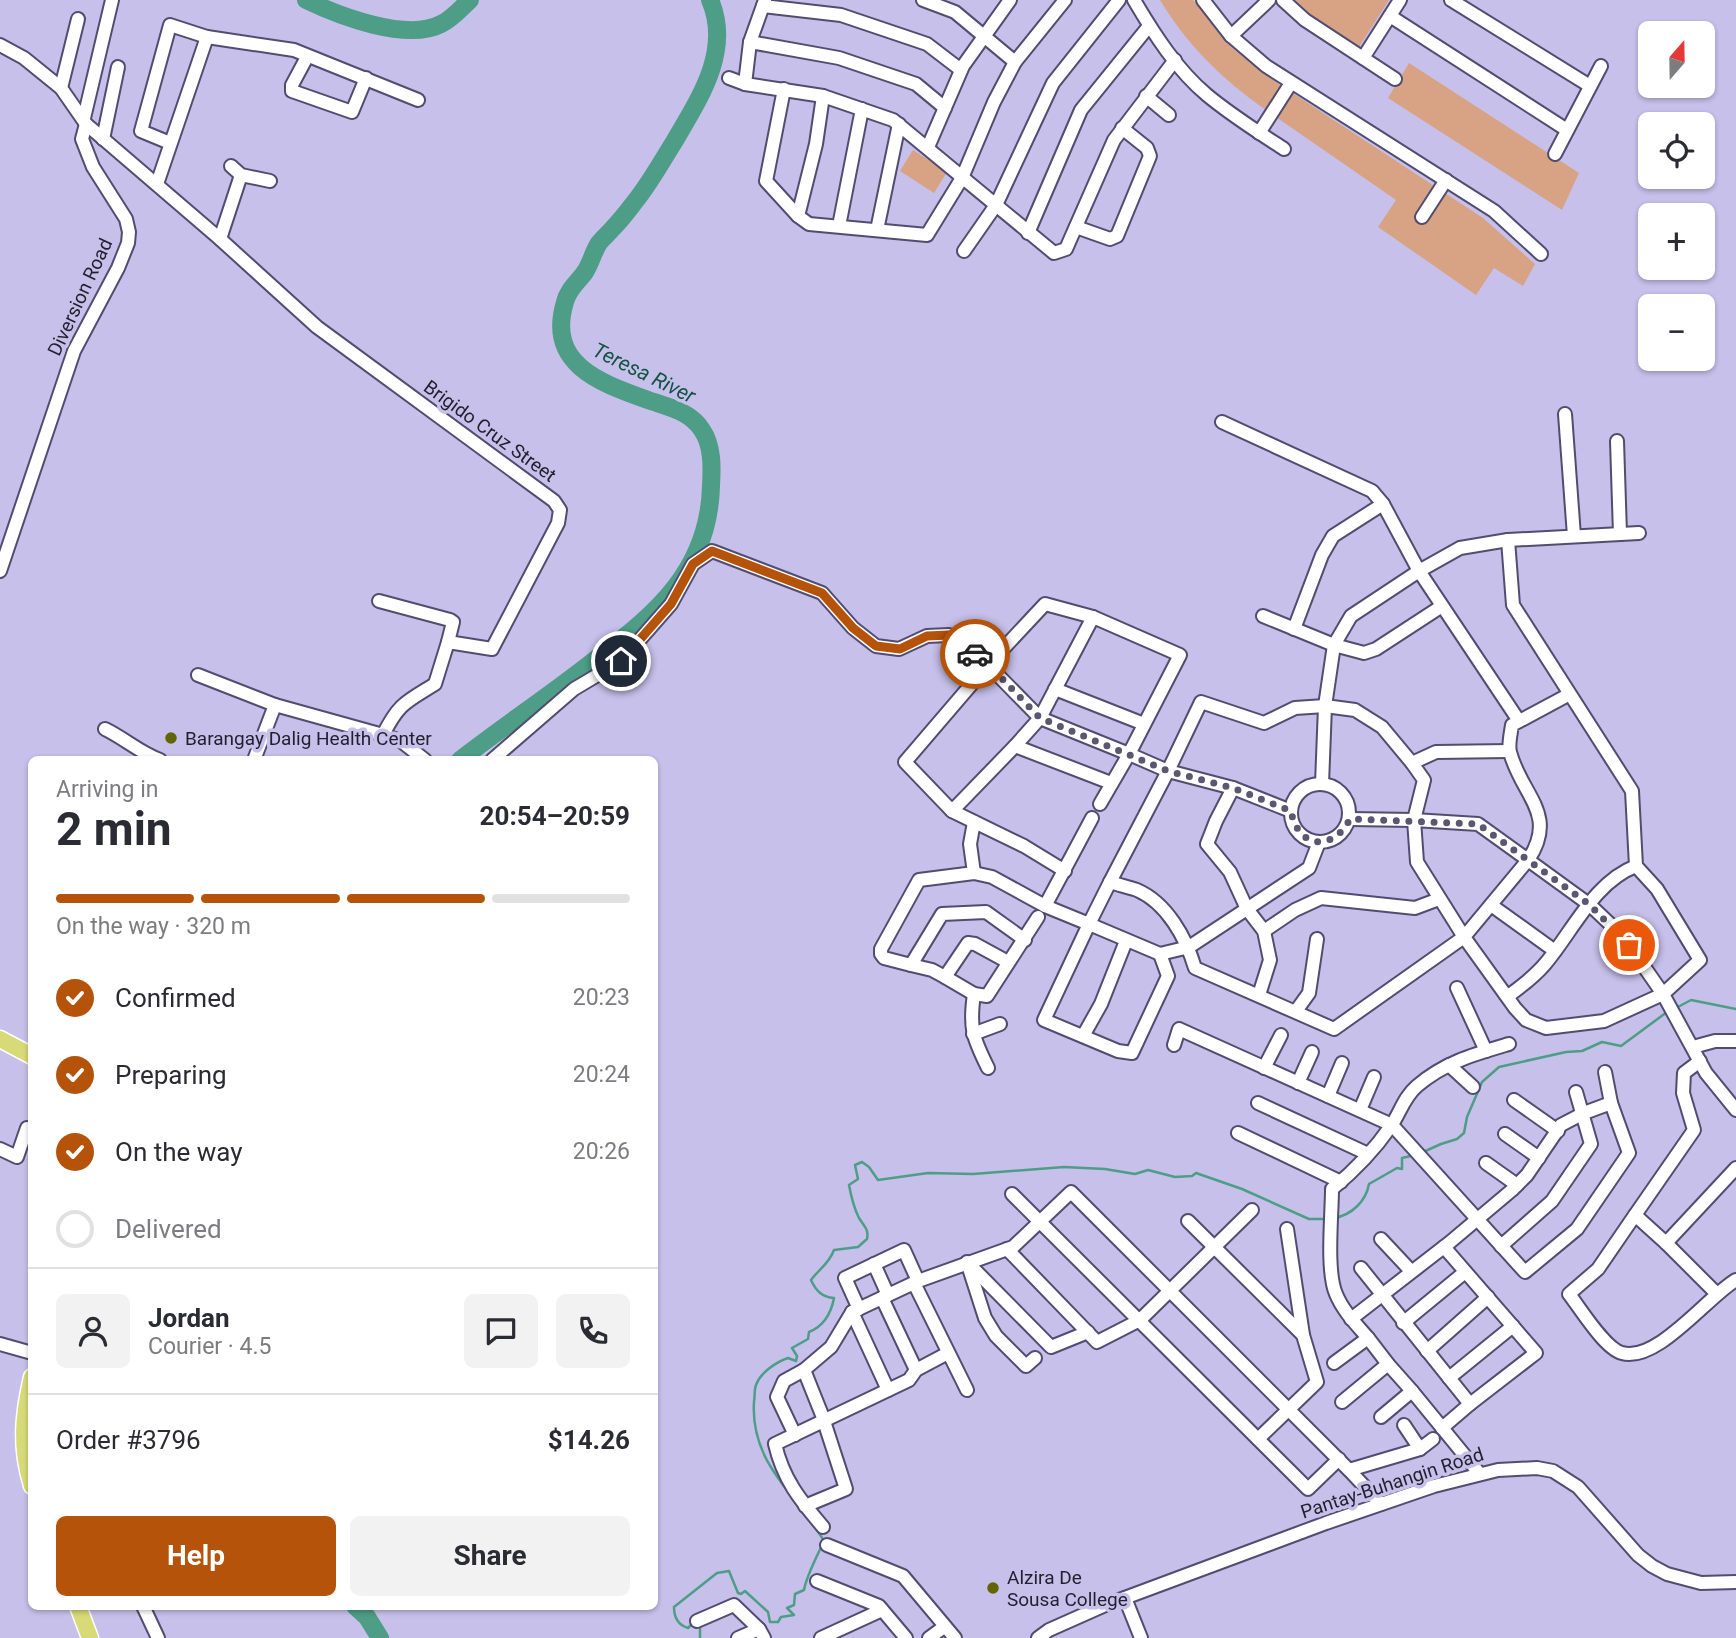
<!DOCTYPE html>
<meta charset="utf-8">
<style>
body{margin:0;font-family:Roboto,sans-serif;background:#f2f2f3;color:#2b2b33;height:100vh;display:flex;flex-direction:column;font-size:26px;white-space:nowrap}
*{box-sizing:border-box;margin:0}
p{font-size:23px;color:#7c7c81}
.icon{flex:none;width:38px;height:38px;fill:none;stroke:currentColor;stroke-width:2;stroke-linecap:round;stroke-linejoin:round}
.map{position:relative;flex:1;overflow:hidden}
.drawer{position:absolute;left:28px;top:756px;width:630px;height:854px;display:flex;flex-direction:column;background:#fff;border-radius:10px;box-shadow:0 2px 5px #0004}
.drawer>*{flex:none}
.needle{width:46px;rotate:20deg}
.controls{position:absolute;left:1638px;top:21px;display:grid;gap:14px}
.controls a{display:grid;place-items:center;width:77px;height:77px;border-radius:10px;background:#fff;box-shadow:0 2px 5px #0004;font-size:35px}
.pin{position:absolute;display:grid;place-items:center;width:60px;height:60px;color:#fff;margin:-30px;border:4px solid #fff;border-radius:50%;box-shadow:0 2px 7px #0007}
.courier{position:absolute;display:grid;place-items:center;width:70px;height:70px;margin:-35px;border:5px solid #b45309;border-radius:50%;background:#fff;color:#222;box-shadow:0 2px 9px #0007}
.summary em{font-style:normal;font-weight:700}
.summary div{display:flex;flex-direction:column-reverse}
.summary{display:flex;align-items:center;justify-content:space-between;height:119px;padding:0 28px}
h1{font-size:46px;font-weight:700;line-height:52px}
.bar{display:grid;grid-template-columns:repeat(4,1fr);gap:10px 7px;align-content:center;height:84px;padding:0 28px}
.bar i{height:9px;border-radius:5px;background:#e1e1e2}
.bar .on{background:#b45309}
.bar p{grid-column:span 4}
.line{display:flex;align-items:center;gap:18px;padding:0 28px;border-top:2px solid #e1e1e2}
.line div{flex:1}
.round{display:grid;place-items:center;flex:none;width:74px;height:74px;border-radius:10px;background:#f2f2f3}
ol{padding:0 28px;list-style:none}
li{display:flex;align-items:center;gap:21px;height:77px}
li p{margin-inline-start:auto}
li .icon{padding:7px;border-radius:50%;background:#b45309;color:#fff;stroke-width:4}
li:last-child{color:#7c7c81}
li i{width:38px;height:38px;border:4px solid #e1e1e2;border-radius:50%}
.button{display:flex;gap:14px;margin-top:auto;padding:14px 28px}
.button a{flex:1;height:80px;border-radius:10px;background:#b45309;color:#fff;font-size:28px;font-weight:700;line-height:80px;text-align:center}
.button a+a{background:#f2f2f3;color:#2b2b33}
.map>svg:first-child{display:block}
.green{fill:#d7a384}
.lines{fill:none;stroke-linecap:round;stroke-linejoin:round}
.stream{stroke:#4e9d86;stroke-width:2.5}
.river{stroke:#4e9d86;stroke-width:18}
.minor-casing{stroke:#524c70;stroke-width:16}
.major-casing{stroke:#fff;stroke-width:19}
.minor{stroke:#fff;stroke-width:12}
.major{stroke:#d7da77;stroke-width:16}
.done{stroke:#5b5770;stroke-width:7;stroke-dasharray:0 12.6}
.route{stroke:#b45309;stroke-width:9}
.poi-dot{fill:#626500;stroke:#c6c0ea;stroke-width:2.5}
.labels{text-anchor:middle;dominant-baseline:central;stroke-width:7;stroke-linejoin:round;paint-order:stroke}
.street-label{font-size:19px;fill:#221f2f;stroke:#c6c0ea}
.poi-label{font-size:19px;fill:#221f2f;stroke:#c6c0ea;text-anchor:start}
.water-label{font-size:21px;font-style:italic;fill:#135444;stroke:#c6c0ea}
</style>
<div class="map">
<svg width="1736" height="1638" viewBox="0 0 1736 1638">
<rect width="100%" height="100%" fill="#c6c0ea"/>
<g class="green">
<path d="M 1160,0 L 1193,0 L 1232,48 L 1281,86 L 1266,110 C 1223,80 1187,45 1160,0 Z"/>
<polygon points="1294,0 1389,0 1359,47 1308,13"/>
<polygon points="1409,63 1579,173 1562,210 1388,98"/>
<polygon points="1291,92 1483,218 1535,264 1523,286 1494,268 1476,295 1378,227 1396,200 1276,117"/>
<polygon points="913,150 947,172 934,193 900,171"/>
</g>
<g class="lines">
<g class="stream">
<polyline points="1676,1008 1691,1000 1736,1009"/>
<polyline points="1421,1153 1441,1144 1457,1139 1464,1133 1467,1117 1482,1082 1499,1067 1566,1052 1582,1051 1602,1042 1621,1046 1667,1012"/>
<path d="M 1334,1218 C 1352,1215 1366,1201 1369,1184 L 1397,1168 L 1402,1169 L 1402,1158 L 1415,1155"/>
<path d="M 694,1622 L 688,1628 C 678,1625 674,1617 674,1607 L 717,1573 L 729,1571 L 738,1593 L 741,1594 L 745,1591 L 768,1612 L 770,1622 L 778,1622 L 781,1617 L 794,1615 L 787,1608 L 794,1605 L 795,1594 L 804,1590 C 806,1577 818,1554 824,1541 C 796,1494 750,1463 754,1402 C 755,1397 754,1390 756,1385 C 760,1373 776,1362 788,1358 L 796,1361 L 797,1356 L 792,1348 L 808,1339 L 809,1332 C 824,1326 831,1314 834,1298 C 822,1297 816,1291 811,1280 C 819,1269 829,1264 834,1250 L 858,1247 L 867,1239 C 869,1229 864,1226 859,1218 C 854,1208 851,1196 849,1185 L 858,1179 L 855,1165 L 862,1162 L 869,1167 L 878,1180 L 928,1173 L 973,1174 L 1064,1167 L 1105,1169 L 1135,1174 L 1148,1170 L 1175,1177 L 1192,1176 L 1196,1173 L 1242,1189 L 1309,1219 L 1327,1219"/>
<polyline points="700,1638 700,1624"/>
</g>
<g class="river">
<path d="M 306,0 C 339,16 407,42 441,24 C 452,19 461,8 470,0"/>
<path d="M 460,760 C 505,725 552,694 596,659 C 657,613 709,569 711,486 C 712,468 713,446 702,430 C 690,411 668,407 648,400 C 601,383 546,365 565,302 C 568,289 578,282 585,272 C 591,263 593,252 599,243 C 603,238 609,233 613,228 C 622,219 629,209 637,199 C 651,181 662,161 674,142 C 699,99 732,51 710,0"/>
<polyline points="355,1606 367,1617 380,1638"/>
</g>
<defs>
<g id="minor">
<polyline points="923,0 955,12 1015,62"/>
<path d="M 1134,0 C 1154,34 1177,70 1207,95 C 1231,115 1258,132 1284,149"/>
<polyline points="1203,0 1231,36 1266,66 1494,211 1541,254"/>
<polyline points="1283,0 1305,20 1395,79"/>
<polyline points="1451,0 1590,86"/>
<polyline points="763,6 841,15 927,44 961,70"/>
<polyline points="1390,16 1567,130"/>
<polyline points="1231,36 1269,0"/>
<polyline points="750,42 839,58 916,84 945,108"/>
<path d="M 0,45 L 24,58 L 61,88 L 86,124 L 220,239 L 317,327 L 554,501 L 560,510 L 558,523 L 492,649 L 448,642 L 435,684 C 406,702 399,703 383,735 L 275,705 L 254,760"/>
<polyline points="307,57 292,85 292,91 352,112 366,78"/>
<polyline points="1363,58 1400,0"/>
<polyline points="729,78 745,84 823,96 893,120 1054,253 1066,249 1114,140 1175,60"/>
<polyline points="745,84 750,42 765,0"/>
<polyline points="61,88 78,19"/>
<polyline points="784,89 766,181 798,216 809,224 927,235 962,178 994,102 1015,62 1065,0"/>
<polyline points="1146,96 1169,115"/>
<polyline points="84,118 112,0"/>
<polyline points="1259,133 1291,83"/>
<polyline points="103,139 118,67"/>
<polyline points="170,143 141,131 170,25 207,37 294,50 418,100"/>
<polyline points="928,147 963,66 1010,0"/>
<polyline points="1555,154 1601,66"/>
<polyline points="231,166 241,175 270,181"/>
<polyline points="157,184 207,37"/>
<polyline points="798,216 816,144 823,96"/>
<polyline points="1422,217 1446,180"/>
<polyline points="839,226 862,109"/>
<polyline points="1076,227 1110,239 1117,236 1150,156 1147,148 1122,128"/>
<polyline points="877,230 899,124"/>
<polyline points="1028,233 1081,110 1149,26"/>
<polyline points="220,239 241,175"/>
<polyline points="964,251 996,205 1053,83 1119,0"/>
<polyline points="1565,414 1574,536"/>
<polyline points="1222,422 1372,491 1383,504 1419,571 1460,548 1508,540 1639,533"/>
<polyline points="1617,441 1620,534"/>
<polyline points="1508,540 1513,605 1632,791 1636,866 1657,889 1700,960 1663,994 1706,1073 1736,1110"/>
<polyline points="0,571 74,351 118,268 128,243 129,232 126,219 93,167 82,139 86,124"/>
<polyline points="379,601 450,620 453,622 448,642"/>
<polyline points="1263,616 1334,645 1364,653 1376,649 1442,606"/>
<polyline points="1294,629 1322,555 1333,536 1383,504"/>
<polyline points="198,675 275,705"/>
<polyline points="1055,689 1144,724"/>
<path d="M 105,729 C 124,738 140,753 160,760"/>
<polyline points="383,735 401,741 425,760"/>
<polyline points="1015,746 1040,718 1129,754 1180,655 1093,617"/>
<polyline points="492,760 574,689 621,661 671,604 693,564 712,551 822,593 853,628 876,646 899,649 927,636 949,635 988,665 1040,718 1093,617 1045,604 988,665 905,762 952,811"/>
<polyline points="1322,784 1325,706 1334,645 1351,616 1419,571 1519,721"/>
<circle cx="1320" cy="813" r="29"/>
<polyline points="1233,788 1216,821 1207,844 1230,872 1247,909 1264,931 1270,960 1259,995"/>
<polyline points="1100,804 1129,754 1168,771 1110,882"/>
<polyline points="1291,811 1233,788 1168,771 1201,702 1264,723 1295,708 1325,706 1355,710 1382,727 1412,763 1436,752 1509,751"/>
<polyline points="1350,819 1414,820 1424,780 1412,763"/>
<polyline points="974,822 970,844 974,873"/>
<polyline points="1065,871 1024,846 952,811 1015,746 1111,783"/>
<polyline points="1491,905 1555,951"/>
<polyline points="1045,906 1092,818"/>
<polygon points="1089,924 1160,954 1168,976 1132,1053 1118,1051 1044,1020"/>
<polyline points="1264,931 1295,910 1321,898 1415,908 1439,899"/>
<path d="M 1025,940 L 986,912 L 942,914 L 911,965 L 884,958 L 881,954 L 881,949 L 919,880 L 974,873 L 992,877 L 1045,906 L 1089,924 L 1110,882 C 1119,885 1128,887 1137,890 C 1167,903 1186,938 1195,968 L 1334,1029 L 1464,937 L 1528,860 L 1478,824 L 1414,820 L 1417,862 L 1464,937 L 1515,1008 L 1526,1020 L 1546,1028 L 1604,1021 L 1663,994 L 1629,945 L 1610,924 L 1590,905 L 1528,860 C 1559,814 1521,795 1510,752 C 1508,744 1511,733 1512,725 L 1568,695"/>
<polyline points="1160,954 1189,947 1309,868 1319,842"/>
<polyline points="1008,962 975,944 968,943 945,977 974,994 987,996 1038,917"/>
<polyline points="911,965 932,970 945,977"/>
<polyline points="1457,988 1486,1051"/>
<path d="M 974,994 C 969,1028 973,1038 988,1068"/>
<path d="M 1508,996 C 1522,986 1534,977 1545,964 C 1573,931 1594,882 1636,866"/>
<polyline points="1296,1011 1309,993 1317,939"/>
<polyline points="973,1034 1000,1024"/>
<polyline points="1083,1036 1101,1004 1126,941"/>
<polyline points="1174,1045 1179,1029 1392,1125 1525,1272 1577,1229 1629,1153 1611,1103 1584,1113 1561,1125 1527,1175 1512,1190 1449,1243 1351,1319"/>
<polyline points="1693,1047 1715,1041 1736,1041"/>
<polyline points="1449,1065 1473,1087"/>
<polyline points="1264,1068 1281,1035"/>
<polyline points="1605,1072 1611,1103"/>
<polyline points="1298,1083 1312,1052"/>
<polyline points="1328,1096 1342,1063"/>
<polyline points="1514,1100 1558,1131"/>
<polyline points="1258,1103 1368,1154"/>
<polyline points="1360,1110 1374,1077"/>
<polyline points="1238,1133 1341,1182"/>
<polyline points="1505,1134 1539,1158"/>
<polyline points="0,1149 17,1157 27,1128"/>
<polyline points="1486,1163 1517,1185"/>
<polyline points="1012,1194 1308,1489 1339,1459"/>
<polyline points="1635,1215 1694,1130 1683,1093 1684,1073 1700,1061"/>
<polyline points="1188,1221 1303,1335"/>
<polyline points="1381,1239 1411,1271"/>
<polyline points="1666,1243 1736,1168"/>
<polyline points="1501,1246 1552,1201 1591,1144 1576,1092"/>
<polyline points="1007,1249 1097,1342 1140,1320 1252,1210"/>
<polyline points="967,1262 1051,1347 1088,1332"/>
<polyline points="874,1264 888,1295"/>
<polyline points="968,1265 985,1318 996,1336 1026,1366 1035,1358"/>
<polyline points="1361,1268 1470,1404 1536,1353 1444,1247"/>
<polyline points="914,1283 967,1390"/>
<path d="M 1716,1293 L 1666,1243 L 1635,1215 L 1598,1269 L 1569,1294 C 1580,1308 1605,1349 1622,1353 C 1657,1363 1707,1297 1736,1280"/>
<polyline points="882,1298 916,1370"/>
<polyline points="859,1309 845,1278 904,1250 918,1281"/>
<polyline points="852,1312 888,1390"/>
<polyline points="1403,1323 1465,1272"/>
<polyline points="1368,1338 1388,1364"/>
<polyline points="0,1344 32,1353"/>
<polyline points="1427,1351 1488,1297"/>
<path d="M 1334,1363 L 1368,1338 C 1356,1324 1343,1311 1336,1294 C 1326,1271 1332,1215 1332,1189 C 1354,1171 1375,1149 1391,1126 C 1400,1113 1404,1097 1417,1086 C 1445,1062 1475,1054 1509,1044"/>
<polyline points="804,1370 822,1415 846,1489 805,1506"/>
<polyline points="1449,1378 1513,1326"/>
<polyline points="1412,1391 1479,1473"/>
<polyline points="1342,1402 1388,1364 1412,1391 1381,1417"/>
<polyline points="1404,1425 1420,1449"/>
<polyline points="1442,1428 1470,1404"/>
<polyline points="795,1435 777,1397 784,1381 804,1370 831,1347 852,1312 918,1281 1013,1247 1071,1192 1349,1470 1381,1504"/>
<polyline points="1258,1439 1317,1382 1303,1335 1287,1229"/>
<polyline points="1349,1470 1420,1449 1433,1439"/>
<path d="M 823,1527 C 800,1500 783,1479 775,1444 L 909,1380 L 916,1370 L 948,1353"/>
<polyline points="827,1545 903,1576 955,1638"/>
<polyline points="817,1581 879,1606 906,1638"/>
<polyline points="1125,1598 1141,1638"/>
<polyline points="143,1606 158,1638"/>
<polyline points="697,1621 734,1605 759,1629 764,1638"/>
<polyline points="738,1638 759,1629"/>
<polyline points="821,1638 882,1610"/>
<polyline points="929,1638 944,1627"/>
<polyline points="1038,1638 1049,1630 1103,1606 1326,1523 1434,1486 1498,1470 1537,1468 1553,1471 1578,1487 1638,1555 1652,1566 1667,1574 1701,1583 1736,1582"/>
</g>
<g id="major">
<polyline points="0,1039 32,1056"/>
<path d="M 32,1377 C 23,1416 20,1447 32,1486"/>
<polyline points="78,1606 90,1638"/>
</g>
</defs>
<use href="#minor" class="minor-casing"/>
<use href="#major" class="major-casing"/>
<use href="#minor" class="minor"/>
<use href="#major" class="major"/>
</g>
<g class="lines">
<path class="done" d="M 975,654 L 989,665 L 1040,718 L 1168,771 L 1233,788 L 1291,811 C 1298,849 1333,852 1350,819 L 1478,824 L 1590,905 L 1629,945"/>
<polyline class="route" points="621,661 671,604 693,564 712,551 822,593 853,628 876,646 900,649 927,636 949,635 975,654"/>
</g>
<g class="poi-dot">
<circle cx="171" cy="738" r="7"/>
<circle cx="993" cy="1588" r="7"/>
</g>
<g class="labels">
<g class="street-label">
<text transform="translate(80 297) rotate(-65)">Diversion Road</text>
<text transform="translate(490 431) rotate(36)">Brigido Cruz Street</text>
<text transform="translate(1392 1483) rotate(-18)">Pantay-Buhangin Road</text>
</g>
<g class="poi-label">
<text x="185" y="738">Barangay Dalig Health Center</text>
<text x="1007" y="1577">Alzira De<tspan x="1007" dy="22">Sousa College</tspan></text>
</g>
<g class="water-label">
<text transform="translate(644 373) rotate(26)">Teresa River</text>
</g>
</g>
</svg>
<div class="controls">
<a><svg class="needle" viewBox="-14 -14 28 28"><path d="M0-13l5 13h-10z" fill="#e53935"/><path d="M0 13l5-13h-10z" fill="#7c7c81"/></svg></a>
<a><svg class="icon" aria-label="locate" viewBox="0 0 24 24"><circle cx="12" cy="12" r="6"/><path d="M12 2v4M12 18v4M2 12h4M18 12h4"/></svg></a>
<a>+</a>
<a>−</a>
</div>
<div class="pin" style="left:1629px;top:945px;background:#ea580c"><svg class="icon" aria-label="bag" viewBox="0 0 24 24"><path d="M5 8h14l-1 12H6zM9 8a3 3 0 0 1 6 0"/></svg></div>
<div class="pin" style="left:621px;top:661px;background:#1f2937"><svg class="icon" aria-label="home" viewBox="0 0 24 24"><path d="M3 11l9-7 9 7M6 9v11h12V9"/></svg></div>
<div class="courier" style="left:975px;top:654px"><svg class="icon" aria-label="car" viewBox="0 0 24 24"><path d="M5 17H2v-5l4-1 3-4h7l3 4 3 1v5h-3M9 17h6M6 11h13"/><circle cx="7" cy="17" r="2"/><circle cx="17" cy="17" r="2"/></svg></div>
<section class="drawer">
<div class="summary"><div><h1>2 min</h1><p>Arriving in</p></div><em>20:54–20:59</em></div>
<div class="bar"><i class="on"></i><i class="on"></i><i class="on"></i><i></i><p>On the way · 320 m</p></div>
<ol>
<li><svg class="icon" aria-label="check" viewBox="0 0 24 24"><path d="M5 12l5 5 9-10"/></svg>Confirmed<p>20:23</p></li>
<li><svg class="icon" aria-label="check" viewBox="0 0 24 24"><path d="M5 12l5 5 9-10"/></svg>Preparing<p>20:24</p></li>
<li><svg class="icon" aria-label="check" viewBox="0 0 24 24"><path d="M5 12l5 5 9-10"/></svg>On the way<p>20:26</p></li>
<li><i></i>Delivered</li>
</ol>
<div class="line" style="height:126px"><a class="round"><svg class="icon" aria-label="person" viewBox="0 0 24 24"><circle cx="12" cy="8" r="4"/><path d="M4 21q1-7 8-7t8 7"/></svg></a><div><b>Jordan</b><p>Courier · 4.5</p></div><a class="round"><svg class="icon" aria-label="chat" viewBox="0 0 24 24"><path d="M4 5h16v11H9l-5 4z"/></svg></a><a class="round"><svg class="icon" aria-label="phone" viewBox="0 0 24 24"><path d="M5 4h4l2 5-3 2q2 4 5 5l2-3 5 2v4C11 20 4 13 5 4z"/></svg></a></div>
<div class="line" style="height:91px"><div>Order #3796</div><b>$14.26</b></div>
<div class="button"><a>Help</a><a>Share</a></div>
</section>
</div>
